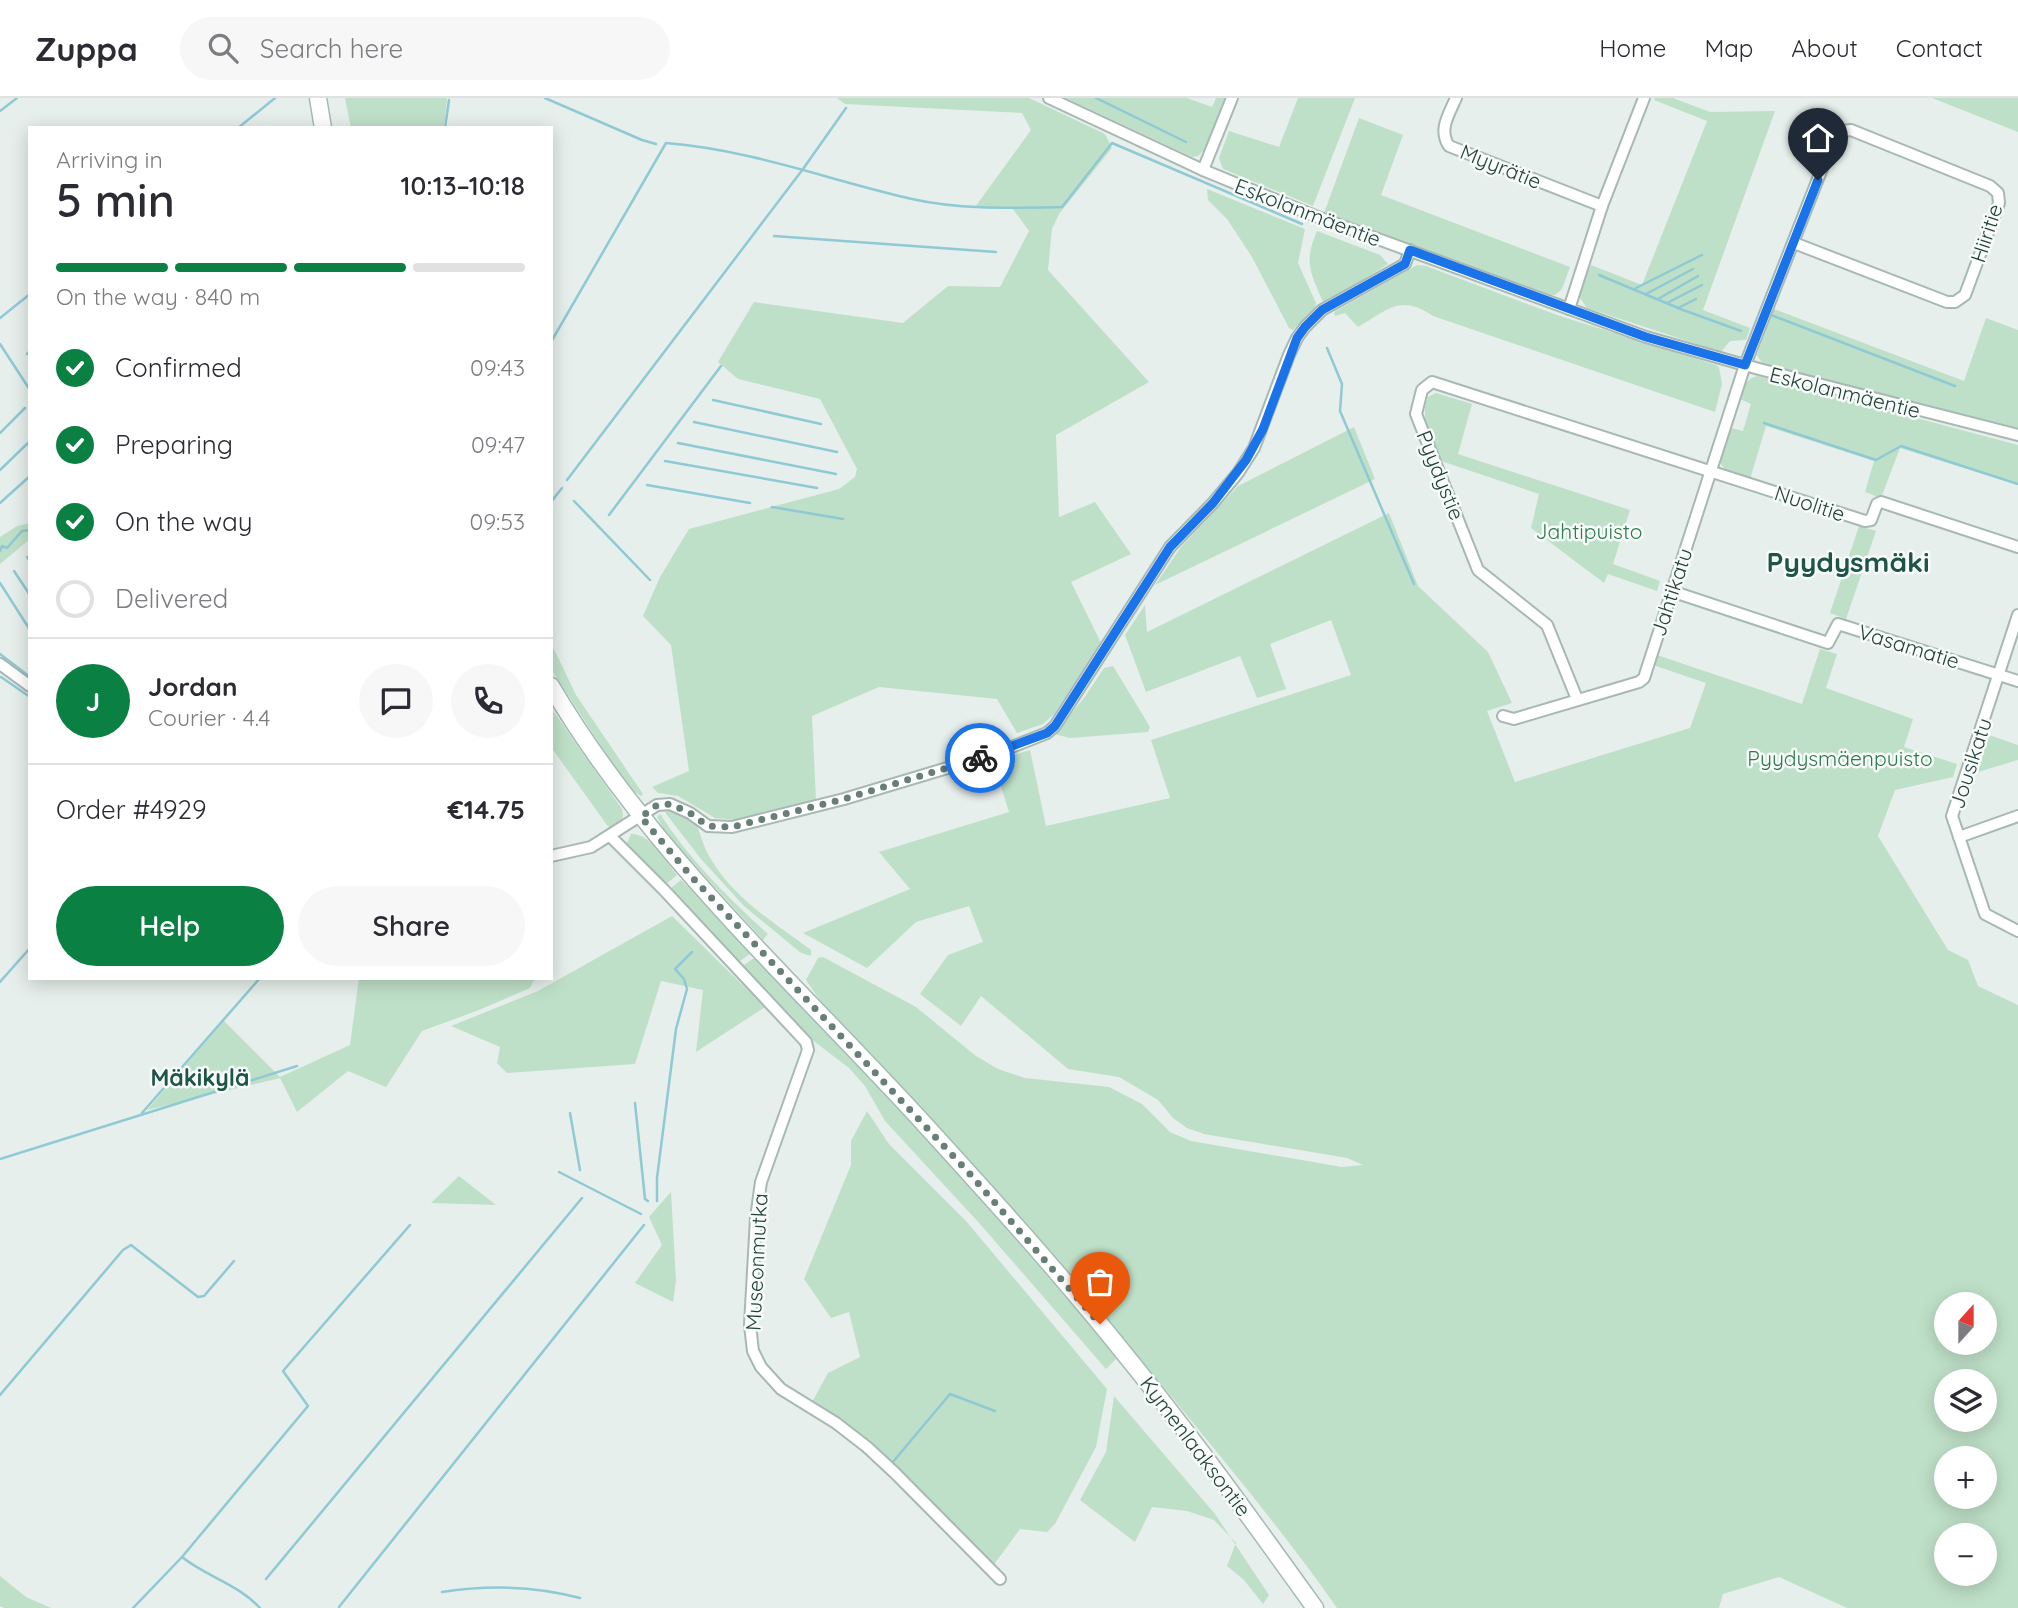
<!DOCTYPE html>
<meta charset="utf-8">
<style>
body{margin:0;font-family:Quicksand,sans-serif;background:#f7f7f7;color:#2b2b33;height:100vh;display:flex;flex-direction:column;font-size:26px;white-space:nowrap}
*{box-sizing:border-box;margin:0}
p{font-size:23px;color:#7c7c81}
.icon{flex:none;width:38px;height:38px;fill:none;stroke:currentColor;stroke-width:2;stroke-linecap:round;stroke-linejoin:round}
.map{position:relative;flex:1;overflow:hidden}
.sheet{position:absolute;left:28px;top:28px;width:525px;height:854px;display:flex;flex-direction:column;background:#fff;border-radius:0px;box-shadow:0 4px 18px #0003}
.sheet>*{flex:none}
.needle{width:46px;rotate:21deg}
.tools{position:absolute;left:1934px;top:1194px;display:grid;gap:14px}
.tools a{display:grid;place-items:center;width:63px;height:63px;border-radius:50%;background:#fff;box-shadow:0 4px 18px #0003;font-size:35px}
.pin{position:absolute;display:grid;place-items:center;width:60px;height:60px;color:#fff;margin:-72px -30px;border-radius:50% 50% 50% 0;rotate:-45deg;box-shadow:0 0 7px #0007}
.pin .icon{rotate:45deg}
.courier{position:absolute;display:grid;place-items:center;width:70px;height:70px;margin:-35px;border:5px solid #1a73e8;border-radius:50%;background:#fff;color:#222;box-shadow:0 2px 9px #0007}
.headline em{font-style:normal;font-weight:600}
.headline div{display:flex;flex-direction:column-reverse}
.headline{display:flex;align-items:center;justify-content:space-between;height:119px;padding:0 28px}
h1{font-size:46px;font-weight:600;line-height:52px}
.bar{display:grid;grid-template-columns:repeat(4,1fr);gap:10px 7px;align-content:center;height:84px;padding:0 28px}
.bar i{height:9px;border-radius:5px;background:#e1e1e2}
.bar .on{background:#0b8043}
.bar p{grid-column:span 4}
.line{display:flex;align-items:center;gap:18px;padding:0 28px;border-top:2px solid #e1e1e2}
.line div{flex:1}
.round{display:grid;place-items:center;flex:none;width:74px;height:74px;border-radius:37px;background:#f7f7f7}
ol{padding:0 28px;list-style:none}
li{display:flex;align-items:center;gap:21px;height:77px}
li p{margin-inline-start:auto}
li .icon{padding:7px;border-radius:50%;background:#0b8043;color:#fff;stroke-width:4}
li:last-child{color:#7c7c81}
li i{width:38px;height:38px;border:4px solid #e1e1e2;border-radius:50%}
.primary-button{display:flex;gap:14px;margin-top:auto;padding:14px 28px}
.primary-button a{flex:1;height:80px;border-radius:42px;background:#0b8043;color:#fff;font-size:28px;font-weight:600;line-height:80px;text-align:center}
.primary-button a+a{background:#f7f7f7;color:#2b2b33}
header{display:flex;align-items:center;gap:42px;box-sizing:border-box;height:98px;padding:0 35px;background:#fff;border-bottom:2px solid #e1e1e2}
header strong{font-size:33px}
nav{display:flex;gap:38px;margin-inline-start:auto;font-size:24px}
.search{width:490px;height:63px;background:#f7f7f7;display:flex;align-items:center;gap:18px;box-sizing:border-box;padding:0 24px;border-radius:38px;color:#7c7c81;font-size:26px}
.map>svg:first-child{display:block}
.green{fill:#bfe0c8;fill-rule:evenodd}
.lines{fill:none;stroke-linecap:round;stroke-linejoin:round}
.stream{stroke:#8ec9d4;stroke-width:2.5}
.minor-casing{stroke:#a8b8b2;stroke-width:14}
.secondary-casing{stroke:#a4bbb3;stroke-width:19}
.minor{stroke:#fff;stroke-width:10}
.secondary{stroke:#fff;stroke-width:16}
.done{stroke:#687f78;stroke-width:7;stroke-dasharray:0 12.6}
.route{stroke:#1a73e8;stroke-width:9}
.labels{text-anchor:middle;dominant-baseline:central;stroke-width:5;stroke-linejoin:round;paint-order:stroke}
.street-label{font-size:21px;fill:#24423a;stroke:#f7fbf9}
.park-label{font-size:21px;fill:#2d7a4b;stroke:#f7fbf9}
.neighbourhood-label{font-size:23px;font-weight:bold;fill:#1f5548;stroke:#f7fbf9}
.district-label{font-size:28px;font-weight:bold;fill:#1f5548;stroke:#f7fbf9}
</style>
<header>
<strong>Zuppa</strong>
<div class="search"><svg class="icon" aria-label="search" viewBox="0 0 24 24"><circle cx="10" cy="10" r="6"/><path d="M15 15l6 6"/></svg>Search here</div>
<nav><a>Home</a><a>Map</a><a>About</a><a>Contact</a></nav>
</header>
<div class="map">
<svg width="2018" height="1510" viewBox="0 0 2018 1510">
<rect width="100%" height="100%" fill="#e6efeb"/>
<g class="green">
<polygon points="345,0 447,0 444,30 351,30"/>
<polygon points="837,0 1029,0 1105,36 1112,50 1059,116 1052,131 1048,172 1149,284 1056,337 1059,419 1095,404 1131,456 1071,484 1101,545 1054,616 1043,626 1017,635 997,601 879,589 812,618 816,702 738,722 715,720 678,698 658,695 652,689 689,673 671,547 643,518 660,479 689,431 839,391 855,379 857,371 820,301 738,281 718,264 754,204 903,225 948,188 1000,189 1029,133 1013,111 975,109 1031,32 1022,15 845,6"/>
<polygon points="1066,0 1187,0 1212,9 1216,0 1225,0 1204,52 1198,58 1192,59"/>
<polygon points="1298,0 1355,0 1313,108 1223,71 1219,60 1229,33 1279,49"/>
<polygon points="1655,0 1673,0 1710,14 1775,13 1703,212 1750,230 1746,242 1730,243 1721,254 1587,210 1580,200 1581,190 1591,167 1642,187 1707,23 1654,2"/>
<polygon points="1932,0 2018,0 2018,34"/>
<polygon points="1359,20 1403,37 1381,97 1570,169 1562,191 1555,197 1543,197 1324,115"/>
<polygon points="1207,91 1305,131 1298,165 1316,205 1315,209 1293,232 1289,230 1252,159 1227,121 1208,102"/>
<path d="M 1317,133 L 1380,157 L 1388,166 L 1324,206 C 1311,175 1303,166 1317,133 Z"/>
<path d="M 1417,167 L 1426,168 L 1557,217 L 1716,267 L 1719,269 L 1722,286 L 1715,314 L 1433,218 C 1400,196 1389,211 1358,229 L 1345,215 L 1335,218 L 1334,214 Z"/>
<polygon points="1774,211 1964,283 1986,220 2018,232 2018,330 1773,271 1762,265 1757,257"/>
<path d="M 1758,278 L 2018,347 L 2018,387 L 1900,350 L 1881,400 L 1865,394 L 1874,363 L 1766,328 L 1750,381 L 1726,373 L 1721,366 L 1721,361 L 1731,330 L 1743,333 L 1751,306 L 1740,301 C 1744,290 1745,280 1758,278 Z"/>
<polygon points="1436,295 1472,306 1458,356 1630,412 1613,466 1660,483 1657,493 1608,476 1604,485 1531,430 1539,396 1441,363 1425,323 1425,308 1428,299"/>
<polygon points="1354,329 1375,381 1155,487 1181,449 1238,388"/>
<path d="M 1389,415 L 1418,488 L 1488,554 L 1512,605 L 1487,613 L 1515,684 L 1690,630 L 1706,585 L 1653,567 L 1657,557 L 1802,606 L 1820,551 L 1837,556 L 1826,590 L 1913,621 L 1904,649 L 1957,666 L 1953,679 L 1895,692 L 1878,738 L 1948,852 L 1968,862 L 1978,888 L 2018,907 L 2018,1510 L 1847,1510 L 1779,1479 L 1723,1496 L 1719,1510 L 1337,1510 C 1288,1440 1234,1375 1180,1309 C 1066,1170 946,1035 821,904 L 806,882 L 818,860 L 823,859 L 916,909 L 976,958 L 998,971 L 1025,980 L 1109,989 L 1142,1006 L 1170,1034 L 1191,1043 L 1342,1069 L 1363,1067 L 1347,1060 L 1204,1036 L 1187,1030 L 1173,1020 L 1158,1002 L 1119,979 L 1068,971 L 981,898 L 961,928 L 920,896 L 948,857 L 983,844 L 969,808 L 916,824 L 867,870 L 803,835 L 910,791 L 879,754 L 1009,714 L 993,663 L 1030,652 L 1046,728 L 1170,700 L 1151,642 L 1351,577 L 1331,522 L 1270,546 L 1286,591 L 1257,600 L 1240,558 L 1146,594 L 1125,537 L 1145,507 L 1147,534 ZM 1946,1206 L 1984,1206 L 1984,1244 L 1946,1244 ZM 1946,1283 L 1984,1283 L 1984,1321 L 1946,1321 ZM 1946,1360 L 1984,1360 L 1984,1398 L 1946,1398 ZM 1946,1437 L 1984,1437 L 1984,1475 L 1946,1475 Z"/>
<polygon points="30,425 30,441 0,466 0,439 17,428"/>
<polygon points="1859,428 1876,433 1846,521 1830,515"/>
<polygon points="551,545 576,597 643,696 641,698 633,693 614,668 551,571"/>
<polygon points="1113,568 1150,629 1148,634 1070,640 1054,636 1084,600 1104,570"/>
<polygon points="551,610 622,711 623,718 620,727 613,731 607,727 551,649"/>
<polygon points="1989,637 2018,647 2018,662 1978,674"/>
<path d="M 669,711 C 707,723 694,733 711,761 C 733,800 776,826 811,852 L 811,858 L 801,855 L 744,808 L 701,761 L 667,717 L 665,713 Z"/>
<path d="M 660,716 C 690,762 727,799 768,836 L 763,842 L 665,734 L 657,719 Z"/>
<path d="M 631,736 C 652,736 665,763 677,777 L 664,788 L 630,751 L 627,745 Z"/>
<polygon points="681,782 728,827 936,1049 1107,1247 1116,1261 1106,1271 980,1126 885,1023 865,988 849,970 798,931 741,869 754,860 750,856 737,865 670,791"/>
<polygon points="672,818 765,909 696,954 703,892 661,883 635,966 507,975 497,965 500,949 451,928 538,893"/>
<polygon points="359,880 535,880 530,890 479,912 422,933 386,989 348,973 297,1014 280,980 147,1012 224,923 280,979 350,947"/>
<polygon points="867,1013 889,1046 966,1123 1107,1291 1096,1349 1055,1426 1047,1434 1020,1431 993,1468 811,1306 828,1275 860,1259 849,1214 831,1220 804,1181 851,1067 851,1043"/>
<polygon points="459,1078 496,1107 431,1105"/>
<polygon points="671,1094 676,1183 673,1204 635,1185 662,1147 649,1119"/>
<polygon points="1114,1298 1215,1416 1269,1497 1263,1506 1244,1482 1227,1468 1236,1445 1214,1422 1187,1413 1152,1409 1135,1444 1080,1402 1106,1354"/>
<polygon points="0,1478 26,1499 51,1510 4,1510 0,1508"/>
</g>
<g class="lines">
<g class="stream">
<polyline points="545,0 642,42 656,46"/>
<polyline points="1096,0 1186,44"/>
<polyline points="0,13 17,0"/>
<polyline points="238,30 275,0"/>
<polyline points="445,30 449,2"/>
<polyline points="774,138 996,154"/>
<polyline points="1599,177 1683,212 1741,233"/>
<polyline points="1636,190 1702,157"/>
<polyline points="1646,196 1693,171"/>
<polyline points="1658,201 1698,178"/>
<polyline points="1667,205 1702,187"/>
<polyline points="1678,210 1696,201"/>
<polyline points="1771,217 1955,288"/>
<polyline points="0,220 30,196"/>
<path d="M 551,244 L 666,45 C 753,52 828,82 912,101 C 961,112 1012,110 1062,109 L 1112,45 L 1302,126"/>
<polyline points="0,246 30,292"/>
<polyline points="1327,250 1342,286 1340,313 1414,486"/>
<polyline points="27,256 30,253"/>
<polyline points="713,302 821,326"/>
<polyline points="694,324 837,354"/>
<polyline points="1764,325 1876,362 1901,348 2018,386"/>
<polyline points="0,335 25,310"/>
<polyline points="678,345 836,376"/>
<polyline points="665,363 817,390"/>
<polyline points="0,372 30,343"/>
<polyline points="567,382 803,71 846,10"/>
<polyline points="647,387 750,405"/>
<polyline points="574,403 650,482"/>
<polyline points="551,404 562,390"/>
<polyline points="0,405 30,378"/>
<polyline points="772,409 843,421"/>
<polyline points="609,417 721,268"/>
<polyline points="0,453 2,448 7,450 22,433 30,432"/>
<polyline points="27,459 30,463"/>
<polyline points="14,473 30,497"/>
<polyline points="0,485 30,532"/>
<polyline points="0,556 30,579"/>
<polyline points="1,579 30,599"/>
<polyline points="0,884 30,850"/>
<polyline points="635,1005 645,1101 648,1103"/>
<polyline points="142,1015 260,880"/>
<polyline points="570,1015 580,1072"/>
<polyline points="0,1061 297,968"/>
<polyline points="559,1074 641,1116"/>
<polyline points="657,1103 657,1080 676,931 687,891 684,881 675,871 692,854"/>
<polyline points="0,1297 123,1152 131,1147 198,1199 204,1198 234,1163"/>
<polyline points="892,1365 950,1296 995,1313"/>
<path d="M 182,1459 C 207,1479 238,1486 260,1510"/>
<polyline points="266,1481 582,1100"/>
<path d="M 442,1494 C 487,1487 535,1488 580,1500"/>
<polyline points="339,1509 644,1127"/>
<polyline points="133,1510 182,1459 308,1308 283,1273 410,1127"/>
</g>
<defs>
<g id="minor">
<polyline points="1049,0 1203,72 1315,118 1646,239 1759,271 2018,337"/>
<path d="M 1456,0 C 1449,16 1438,32 1449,48 L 1602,108"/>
<polyline points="1203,72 1232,0"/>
<polyline points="1569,211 1602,108 1644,0"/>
<polyline points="1671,493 1828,545 1838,526 2018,583"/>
<polyline points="2018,517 1952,718 1985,816 2018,833"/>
<polyline points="0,566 30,588"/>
<polyline points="1577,601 1547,527 1478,472 1416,316 1422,292 1432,284 1865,423 1871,422 1877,406 1881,404 2018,449"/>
<polyline points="1503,618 1514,621 1639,584 1644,580 1745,267 1834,40 1841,33 1851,32 1990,88 1998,95 1999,105 1965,197 1955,204 1947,204 1794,145"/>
<polyline points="610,738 664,792 806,944 808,952 761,1084 756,1120 750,1227 753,1253 761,1269 781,1291 836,1325 867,1349 895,1375 1000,1481"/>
<polyline points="1959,739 2018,718"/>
<polyline points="551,758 591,749 657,707 670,706 690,715 708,728 732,729 844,701 994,656 1047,635 1055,628 1170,449 1213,405 1238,375 1254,350 1289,257 1297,240 1305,229 1322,212 1405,166 1410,152"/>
</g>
<g id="secondary">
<polyline points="318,0 323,30"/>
<path d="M 551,588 C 647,751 790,880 917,1018 C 989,1097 1061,1176 1127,1259 C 1193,1340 1254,1425 1315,1510"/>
</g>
</defs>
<use href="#minor" class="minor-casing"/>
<use href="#secondary" class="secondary-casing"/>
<use href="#minor" class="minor"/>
<use href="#secondary" class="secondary"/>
</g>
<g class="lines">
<polyline class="done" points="980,660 844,701 732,729 708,728 690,715 670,706 657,707 641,719 691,778 970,1076 1100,1226"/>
<polyline class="route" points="980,660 1047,635 1055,628 1170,449 1213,405 1246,362 1263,331 1297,240 1305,229 1322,212 1405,166 1410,152 1646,239 1745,267 1818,82"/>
</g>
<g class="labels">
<g class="street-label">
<text transform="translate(1501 68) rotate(22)">Myyrätie</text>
<text transform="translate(1308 114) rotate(21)">Eskolanmäentie</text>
<text transform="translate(1986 135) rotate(-72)">Hiiritie</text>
<text transform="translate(1845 294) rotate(14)">Eskolanmäentie</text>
<text transform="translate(1441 377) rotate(68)">Pyydystie</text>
<text transform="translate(1810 405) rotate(18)">Nuolitie</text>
<text transform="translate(1671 494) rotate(-72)">Jahtikatu</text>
<text transform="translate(1909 548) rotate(17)">Vasamatie</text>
<text transform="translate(1970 665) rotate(-72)">Jousikatu</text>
<text transform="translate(756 1164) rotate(-87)">Museonmutka</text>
<text transform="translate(1196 1348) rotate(53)">Kymenlaaksontie</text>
</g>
<g class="park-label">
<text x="1589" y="433">Jahtipuisto</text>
<text x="1840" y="660">Pyydysmäenpuisto</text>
</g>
<g class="neighbourhood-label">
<text x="200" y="979">Mäkikylä</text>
</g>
<g class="district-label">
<text x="1848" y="463">Pyydysmäki</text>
</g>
</g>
</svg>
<div class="tools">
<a><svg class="needle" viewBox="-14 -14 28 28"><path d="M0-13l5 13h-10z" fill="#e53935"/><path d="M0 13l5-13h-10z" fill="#7c7c81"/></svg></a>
<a><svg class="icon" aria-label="layers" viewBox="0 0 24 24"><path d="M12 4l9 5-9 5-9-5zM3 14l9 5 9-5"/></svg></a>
<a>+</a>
<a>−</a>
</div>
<div class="pin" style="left:1100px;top:1226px;background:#ea580c"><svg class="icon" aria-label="bag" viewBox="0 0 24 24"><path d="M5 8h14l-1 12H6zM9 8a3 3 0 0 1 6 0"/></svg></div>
<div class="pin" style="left:1818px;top:82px;background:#1f2937"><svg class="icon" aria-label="home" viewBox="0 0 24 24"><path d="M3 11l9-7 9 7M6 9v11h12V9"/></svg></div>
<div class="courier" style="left:980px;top:660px"><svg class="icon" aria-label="bike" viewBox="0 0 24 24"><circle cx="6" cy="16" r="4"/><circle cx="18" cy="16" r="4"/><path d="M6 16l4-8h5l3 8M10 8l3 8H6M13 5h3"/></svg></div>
<section class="sheet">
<div class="headline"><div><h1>5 min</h1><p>Arriving in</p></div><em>10:13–10:18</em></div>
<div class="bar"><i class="on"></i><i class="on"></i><i class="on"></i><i></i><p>On the way · 840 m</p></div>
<ol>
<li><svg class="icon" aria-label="check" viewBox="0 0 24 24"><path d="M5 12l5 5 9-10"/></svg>Confirmed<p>09:43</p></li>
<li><svg class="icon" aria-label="check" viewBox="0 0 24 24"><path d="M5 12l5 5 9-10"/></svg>Preparing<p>09:47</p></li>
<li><svg class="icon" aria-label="check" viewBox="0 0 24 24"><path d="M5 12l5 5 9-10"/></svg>On the way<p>09:53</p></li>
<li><i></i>Delivered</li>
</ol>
<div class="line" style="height:126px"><b class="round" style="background:#0b8043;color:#fff">J</b><div><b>Jordan</b><p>Courier · 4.4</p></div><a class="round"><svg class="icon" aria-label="chat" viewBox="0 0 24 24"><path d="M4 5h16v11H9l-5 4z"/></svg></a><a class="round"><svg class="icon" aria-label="phone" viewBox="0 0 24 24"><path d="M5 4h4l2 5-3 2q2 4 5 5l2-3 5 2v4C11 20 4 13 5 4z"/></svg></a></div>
<div class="line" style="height:91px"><div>Order #4929</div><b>€14.75</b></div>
<div class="primary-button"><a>Help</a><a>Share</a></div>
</section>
</div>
